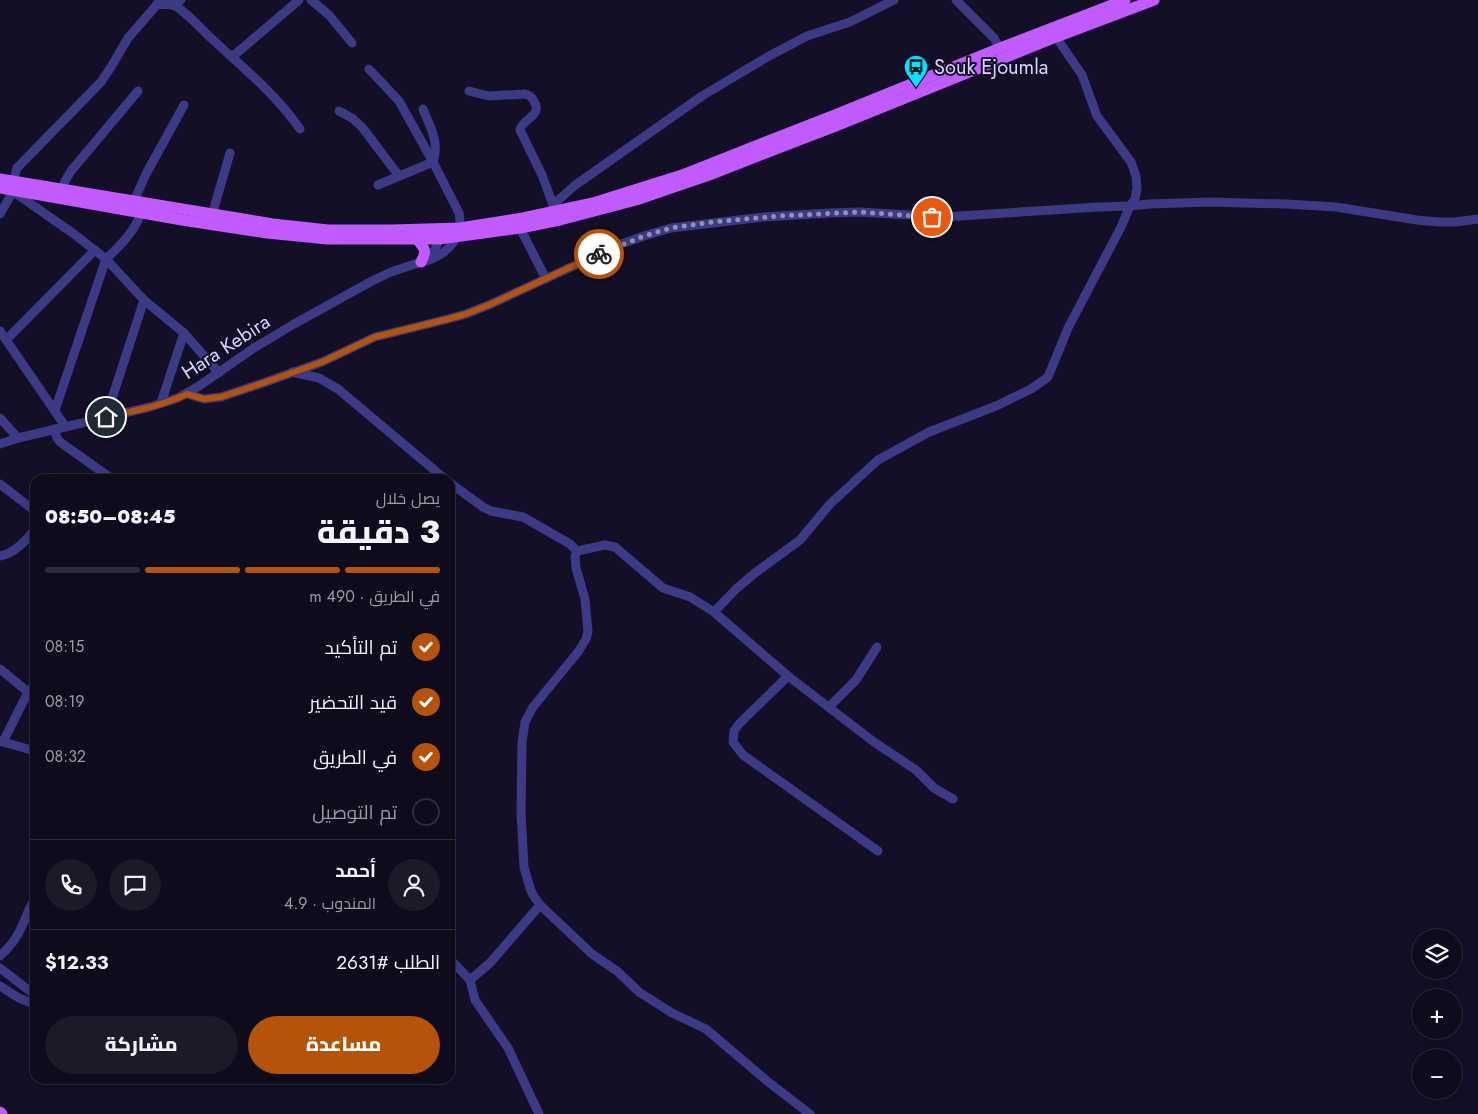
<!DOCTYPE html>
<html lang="ar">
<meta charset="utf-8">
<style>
body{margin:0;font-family:Jost,Cairo,sans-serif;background:#1c1929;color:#f1f3f6;direction:rtl;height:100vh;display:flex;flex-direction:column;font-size:19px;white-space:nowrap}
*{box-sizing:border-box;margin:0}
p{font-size:16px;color:#9b9ba3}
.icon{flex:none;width:28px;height:28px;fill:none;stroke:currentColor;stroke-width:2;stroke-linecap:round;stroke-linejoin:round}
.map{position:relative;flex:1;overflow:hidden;direction:ltr}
.side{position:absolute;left:30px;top:474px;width:425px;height:610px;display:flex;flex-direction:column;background:#0e0b1c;border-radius:15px;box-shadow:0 2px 12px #0003,0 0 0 1px #2e2b3b;direction:rtl}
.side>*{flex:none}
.tools{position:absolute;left:1412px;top:929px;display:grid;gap:10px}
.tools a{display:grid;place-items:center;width:50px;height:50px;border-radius:50%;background:#0e0b1c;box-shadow:0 2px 12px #0003,0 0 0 1px #2e2b3b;font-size:25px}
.pin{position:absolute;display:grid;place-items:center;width:42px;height:42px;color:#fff;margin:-21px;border:2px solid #fff;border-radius:50%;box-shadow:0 1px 5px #0007}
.courier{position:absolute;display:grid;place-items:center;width:50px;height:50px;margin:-25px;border:4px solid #b45309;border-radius:50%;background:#fff;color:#222;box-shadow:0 1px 6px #0007}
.head em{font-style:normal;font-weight:800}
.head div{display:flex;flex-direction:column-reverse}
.head{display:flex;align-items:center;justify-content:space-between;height:85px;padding:0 15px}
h1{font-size:32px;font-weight:800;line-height:38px}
.bar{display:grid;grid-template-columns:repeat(4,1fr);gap:8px 5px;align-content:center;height:60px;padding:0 15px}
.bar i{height:6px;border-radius:4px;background:#2e2b3b}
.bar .selected{background:#b45309}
.bar p{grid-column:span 4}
.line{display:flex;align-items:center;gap:12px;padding:0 15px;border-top:1px solid #2e2b3b}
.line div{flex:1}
.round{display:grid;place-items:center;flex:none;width:52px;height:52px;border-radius:26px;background:#1c1929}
ol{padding:0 15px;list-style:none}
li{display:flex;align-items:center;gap:15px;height:55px}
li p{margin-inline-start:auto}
li .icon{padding:5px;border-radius:50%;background:#b45309;color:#fff;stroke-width:4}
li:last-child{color:#9b9ba3}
li i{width:28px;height:28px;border:2px solid #2e2b3b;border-radius:50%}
.primary-button{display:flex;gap:10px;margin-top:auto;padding:10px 15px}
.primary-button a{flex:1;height:58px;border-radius:30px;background:#b45309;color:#fff;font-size:20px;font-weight:800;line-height:58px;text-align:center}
.primary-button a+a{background:#1c1929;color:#f1f3f6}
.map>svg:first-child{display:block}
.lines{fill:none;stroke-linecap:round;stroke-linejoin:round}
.minor{stroke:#3d3a85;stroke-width:9}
.major{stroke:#c25bff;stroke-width:11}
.done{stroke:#948fb3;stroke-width:5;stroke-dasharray:0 9}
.route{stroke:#b45309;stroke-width:6}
.labels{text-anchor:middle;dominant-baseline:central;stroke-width:4;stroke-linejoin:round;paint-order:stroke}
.poi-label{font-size:20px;fill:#d9d4ff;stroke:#130f26;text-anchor:start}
.street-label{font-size:20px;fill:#d9d4ff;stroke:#130f26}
</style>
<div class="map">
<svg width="1478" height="1114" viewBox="0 0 1478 1114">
<rect width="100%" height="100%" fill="#130f26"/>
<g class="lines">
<g class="minor">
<polyline points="311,0 329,15 352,43"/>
<polyline points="956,0 994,38 1002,53"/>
<path d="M 157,4 C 162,5 169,4 173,5 C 185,10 201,29 211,38 C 243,68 274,92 300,129"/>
<polyline points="172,5 181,0"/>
<polyline points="232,57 299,0"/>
<path d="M 369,69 L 399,101 L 433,162 L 459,213 C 464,237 448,254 426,261"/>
<path d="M 469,91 L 489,96 L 525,94 C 530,95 532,97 534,101 C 543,117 522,118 520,130 L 542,175 L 553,205"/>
<path d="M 423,109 C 430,127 440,142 433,162"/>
<polyline points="339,111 352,118 362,127 399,176"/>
<polyline points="13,181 17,168 101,82 111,67 128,38 161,0"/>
<polyline points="378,185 433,162"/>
<polyline points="62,190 65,181 71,171 138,91"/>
<polyline points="134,201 146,174 184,105"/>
<polyline points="0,214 11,195 11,190 74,234 106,259 144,300 184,333 219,373"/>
<polyline points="212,215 230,153"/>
<polyline points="558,216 553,205 574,186 702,96 769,56 807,36 850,22 894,0"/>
<polyline points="520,228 546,279"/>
<polyline points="0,331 65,426"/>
<polyline points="6,340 95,250"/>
<polyline points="292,372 319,378 338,389 445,479"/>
<polyline points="187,394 204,399 212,398 221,397 263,383 322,362 375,337 448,319 466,314 491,304 621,244 644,236 671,228 764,217 830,213 859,212 944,217 1099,207 1130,206 1149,204 1210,202 1286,204 1336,207 1417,220 1438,222 1455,222 1478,219"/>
<polyline points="161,403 184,333"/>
<path d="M 55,410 L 106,259 C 120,246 135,231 141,213"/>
<polyline points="106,417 144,300"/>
<polyline points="0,418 18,438"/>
<polyline points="54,429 57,438 60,442 112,479"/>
<polyline points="0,444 18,438 150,407 178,398 199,386 254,348 294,324 372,281 391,272 421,262 430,256 435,250 439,239 439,233"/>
<polyline points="450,483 483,507 491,511 523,517 570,544 577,551 605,545 615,547 663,588 690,597 714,612 788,676 874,742 916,770 934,788 953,799"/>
<polyline points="0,484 35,511"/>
<polyline points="577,551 575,557 576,568 585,599 588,632 586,639 578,652 533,707 525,722 524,729 522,742 521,813 524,867 530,888 533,895 540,905 592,954 617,971 639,992 672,1013 706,1029 767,1081 810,1114"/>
<path d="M 0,556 C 13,554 28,540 35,528"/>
<polyline points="714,612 736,589 755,573 800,540 830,504 878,460 929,432 996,406 1031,389 1048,377 1068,328 1121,227 1130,206 1135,199 1137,188 1136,176 1131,162 1097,116 1082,75 1056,37"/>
<polyline points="0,669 28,692"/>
<polyline points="788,676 739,724 734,731 733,742 743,755 878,851"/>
<polyline points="829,707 856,680 877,647"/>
<polyline points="0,741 35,751"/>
<polyline points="3,742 28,692 35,684"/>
<path d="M 0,956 C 9,948 17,938 22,926 C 27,916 28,908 35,900"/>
<polyline points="450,959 470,980 475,1000 508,1048 539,1114"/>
<polyline points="0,968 35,995"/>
<polyline points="470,980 490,963 540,905"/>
<path d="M 0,986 C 11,993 22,1002 35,1003"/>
</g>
<g class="major">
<polyline points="0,179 273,224 328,230 392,230 460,228 523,218 593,203 682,175 832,116 1000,48 1125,0"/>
<polyline points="0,188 182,220 267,233 328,239 439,239 520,228 560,220 636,200 709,175 838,125 1056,37 1154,0"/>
<path d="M 417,239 C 425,249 427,251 421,262"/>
<polyline points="0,1112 2,1114"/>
</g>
</g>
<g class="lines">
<polyline class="done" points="599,254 644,236 671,228 712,222 778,216 859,212 932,217"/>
<path class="route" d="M 106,417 C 133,411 162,406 187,394 L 204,399 L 212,398 L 221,397 L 263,383 L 322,362 L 375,337 L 448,319 L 466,314 L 491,304 L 599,254"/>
</g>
<defs>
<symbol id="bus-pin" viewBox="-11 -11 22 30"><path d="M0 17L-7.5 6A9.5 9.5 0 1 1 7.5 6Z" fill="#00e5ff" stroke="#130f26"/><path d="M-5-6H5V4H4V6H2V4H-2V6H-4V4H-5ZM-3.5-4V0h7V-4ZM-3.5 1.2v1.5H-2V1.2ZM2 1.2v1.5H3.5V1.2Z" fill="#111"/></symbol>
</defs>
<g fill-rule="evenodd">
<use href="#bus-pin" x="902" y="53" width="28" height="38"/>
</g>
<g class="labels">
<g class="poi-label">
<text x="934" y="67">Souk Ejoumla</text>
</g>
<g class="street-label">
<text transform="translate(226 347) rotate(-33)">Hara Kebira</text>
</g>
</g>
</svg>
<div class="tools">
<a><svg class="icon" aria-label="layers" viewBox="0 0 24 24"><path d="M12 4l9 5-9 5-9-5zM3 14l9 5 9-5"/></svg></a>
<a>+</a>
<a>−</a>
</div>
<div class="pin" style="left:932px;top:217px;background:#ea580c"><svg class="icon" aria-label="bag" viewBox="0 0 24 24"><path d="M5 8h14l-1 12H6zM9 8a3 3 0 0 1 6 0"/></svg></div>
<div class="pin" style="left:106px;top:417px;background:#1f2937"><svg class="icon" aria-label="home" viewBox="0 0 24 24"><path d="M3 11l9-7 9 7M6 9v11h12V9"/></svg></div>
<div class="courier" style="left:599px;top:254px"><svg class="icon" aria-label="bike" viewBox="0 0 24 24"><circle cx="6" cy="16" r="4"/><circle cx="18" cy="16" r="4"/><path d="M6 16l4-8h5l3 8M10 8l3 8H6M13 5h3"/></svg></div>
<section class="side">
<div class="head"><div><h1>3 دقيقة</h1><p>يصل خلال</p></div><em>08:45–08:50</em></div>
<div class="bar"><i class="selected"></i><i class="selected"></i><i class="selected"></i><i></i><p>في الطريق · 490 m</p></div>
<ol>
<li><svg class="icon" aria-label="check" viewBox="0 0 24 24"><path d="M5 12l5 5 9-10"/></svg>تم التأكيد<p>08:15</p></li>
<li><svg class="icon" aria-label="check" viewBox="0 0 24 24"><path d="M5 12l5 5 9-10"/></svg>قيد التحضير<p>08:19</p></li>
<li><svg class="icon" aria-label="check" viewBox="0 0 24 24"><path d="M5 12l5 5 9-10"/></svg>في الطريق<p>08:32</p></li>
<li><i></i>تم التوصيل</li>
</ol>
<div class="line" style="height:90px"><a class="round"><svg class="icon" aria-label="person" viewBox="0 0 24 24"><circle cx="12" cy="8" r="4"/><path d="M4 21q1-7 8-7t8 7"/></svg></a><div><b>أحمد</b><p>المندوب · 4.9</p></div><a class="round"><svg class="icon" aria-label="chat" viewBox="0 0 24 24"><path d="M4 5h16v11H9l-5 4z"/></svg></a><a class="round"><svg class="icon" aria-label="phone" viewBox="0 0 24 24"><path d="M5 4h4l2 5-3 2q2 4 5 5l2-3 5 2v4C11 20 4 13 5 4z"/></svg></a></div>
<div class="line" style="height:65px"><div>الطلب #2631</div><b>$12.33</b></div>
<div class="primary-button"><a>مساعدة</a><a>مشاركة</a></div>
</section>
</div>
